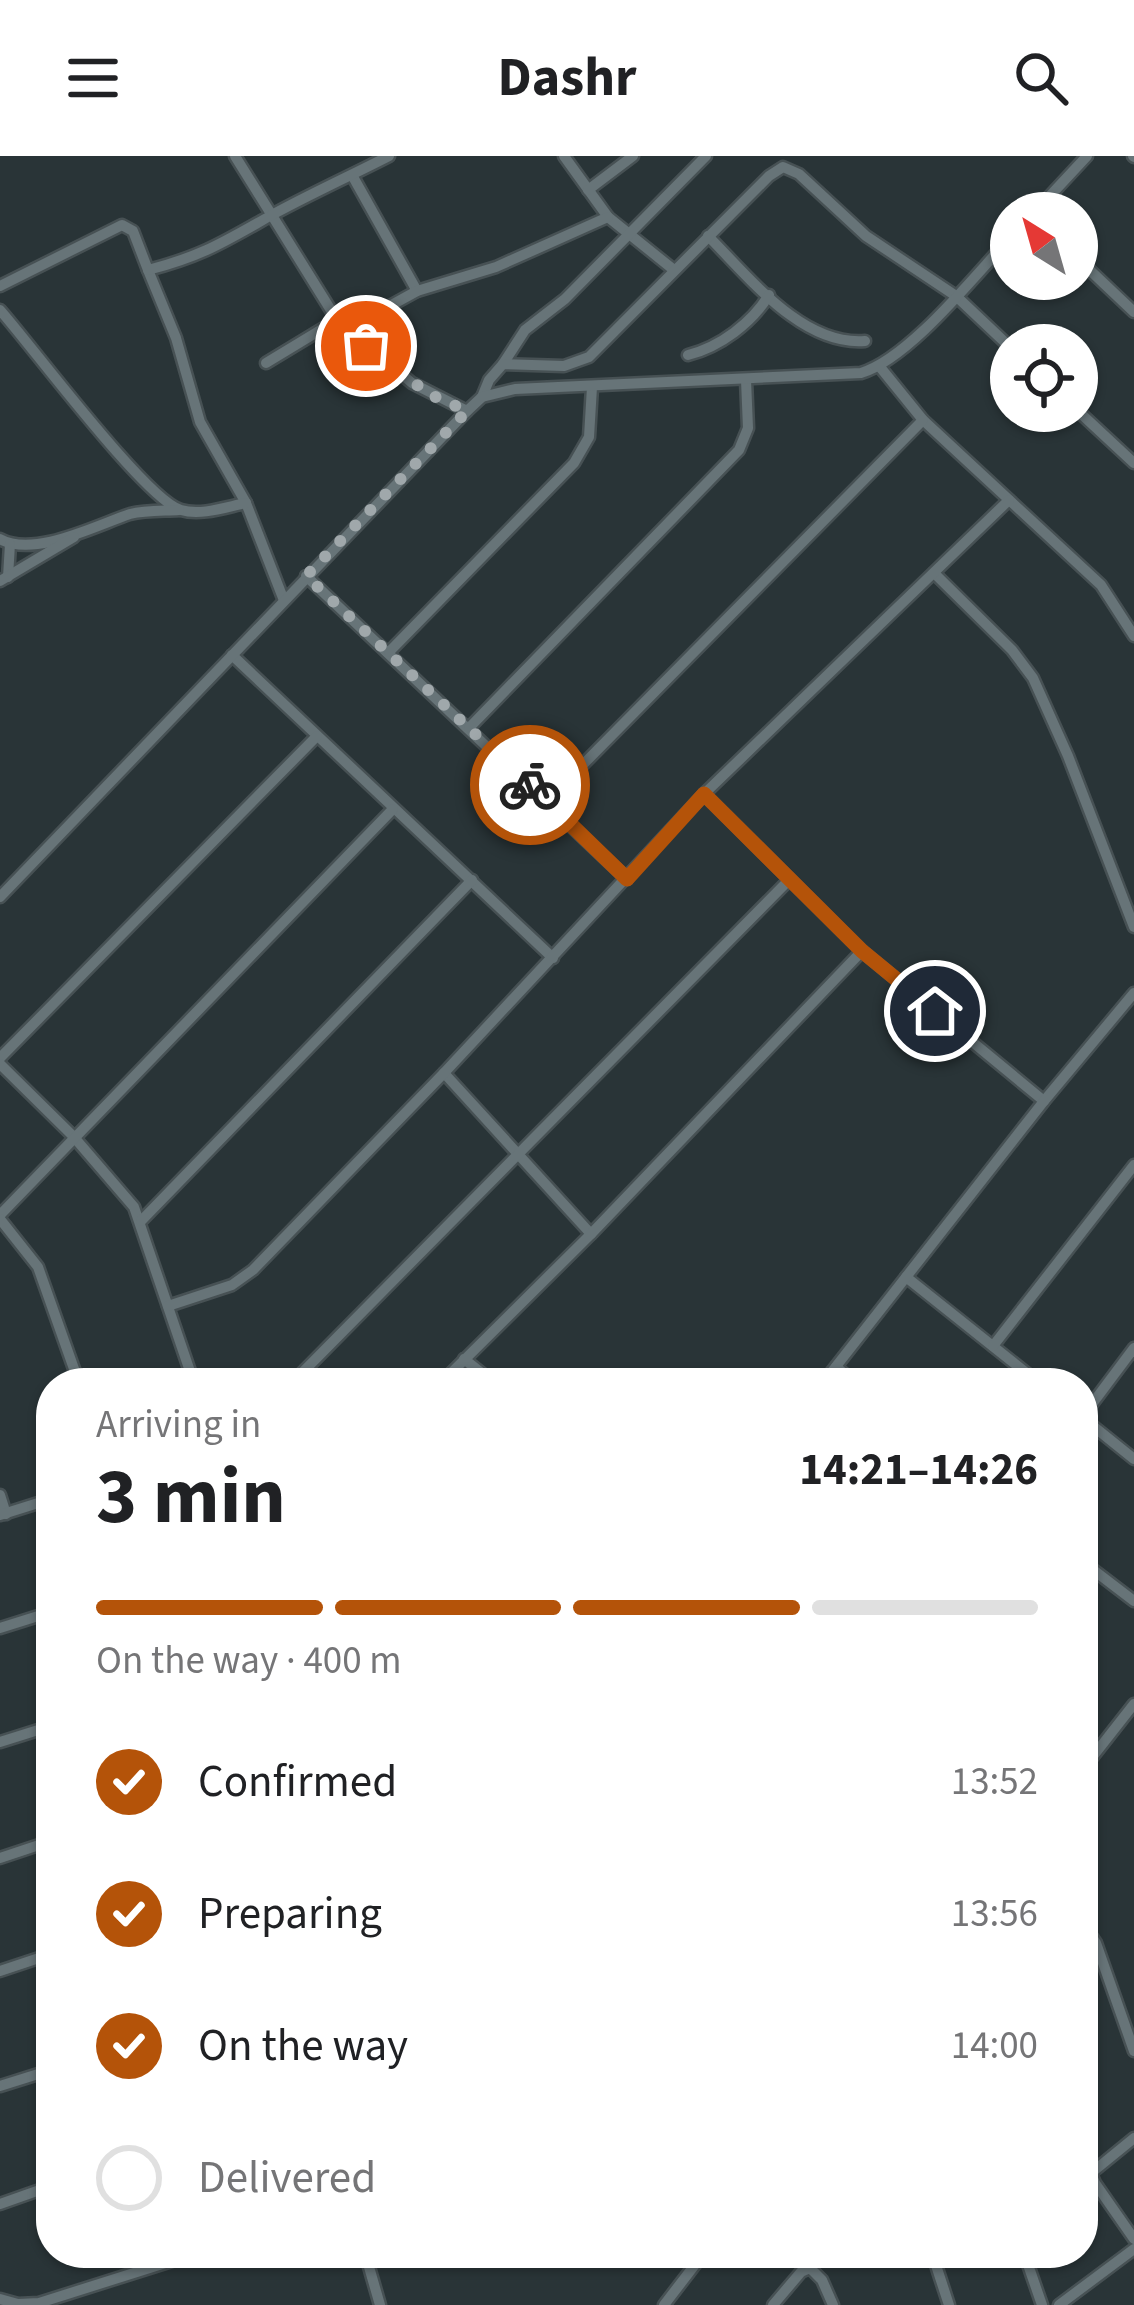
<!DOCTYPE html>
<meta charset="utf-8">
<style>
body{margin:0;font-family:"Source Sans 3",sans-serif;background:#f2f2f2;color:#202124;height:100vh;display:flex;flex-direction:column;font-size:45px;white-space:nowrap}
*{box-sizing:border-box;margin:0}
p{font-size:39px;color:#757577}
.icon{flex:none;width:66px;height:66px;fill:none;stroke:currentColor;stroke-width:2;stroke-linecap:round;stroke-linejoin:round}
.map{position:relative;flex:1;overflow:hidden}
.panel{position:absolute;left:36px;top:1212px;width:1062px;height:900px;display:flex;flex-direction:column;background:#fff;border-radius:48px;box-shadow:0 3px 9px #0004}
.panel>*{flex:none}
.needle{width:78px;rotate:323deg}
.controls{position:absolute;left:990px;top:36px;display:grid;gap:24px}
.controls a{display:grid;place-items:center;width:108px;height:108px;border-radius:50%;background:#fff;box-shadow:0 3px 9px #0004;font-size:60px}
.pin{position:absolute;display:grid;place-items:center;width:102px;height:102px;color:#fff;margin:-51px;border:6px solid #fff;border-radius:50%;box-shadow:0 3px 12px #0007}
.courier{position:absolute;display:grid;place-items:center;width:120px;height:120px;margin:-60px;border:9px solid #b45309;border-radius:50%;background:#fff;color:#222;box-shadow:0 3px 15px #0007}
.head em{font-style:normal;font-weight:700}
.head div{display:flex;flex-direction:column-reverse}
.head{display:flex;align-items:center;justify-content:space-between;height:204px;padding:0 60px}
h1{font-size:78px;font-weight:700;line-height:90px}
.bar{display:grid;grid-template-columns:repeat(4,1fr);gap:18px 12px;align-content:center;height:144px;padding:0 60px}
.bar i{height:15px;border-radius:9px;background:#e0e0e0}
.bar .active{background:#b45309}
.bar p{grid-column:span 4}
ol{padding:0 60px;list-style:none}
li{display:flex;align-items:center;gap:36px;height:132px}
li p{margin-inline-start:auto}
li .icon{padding:12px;border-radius:50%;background:#b45309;color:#fff;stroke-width:4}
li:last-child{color:#757577}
li i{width:66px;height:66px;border:6px solid #e0e0e0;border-radius:50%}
header{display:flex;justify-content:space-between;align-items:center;height:156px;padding:0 60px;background:#fff;font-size:54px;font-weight:700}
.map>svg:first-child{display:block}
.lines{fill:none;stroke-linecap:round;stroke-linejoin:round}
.minor-casing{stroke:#475154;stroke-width:15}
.minor{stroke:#677478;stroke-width:10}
.done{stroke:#a0a8ab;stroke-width:12;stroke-dasharray:0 21.6}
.route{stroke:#b45309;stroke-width:15}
</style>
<header><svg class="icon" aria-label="menu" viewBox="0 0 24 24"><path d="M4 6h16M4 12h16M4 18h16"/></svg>Dashr<svg class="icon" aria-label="search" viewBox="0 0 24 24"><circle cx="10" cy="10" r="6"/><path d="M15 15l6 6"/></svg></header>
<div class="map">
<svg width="1134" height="2149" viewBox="0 0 1134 2149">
<rect width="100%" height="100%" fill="#293437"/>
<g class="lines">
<defs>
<g id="minor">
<polyline points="235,0 337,164 412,227 467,255"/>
<polyline points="564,0 608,61 674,114"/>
<polyline points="1133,0 1134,1"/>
<polyline points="352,19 417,135"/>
<polyline points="588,34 633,0"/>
<polyline points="1034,57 1087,0"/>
<path d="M 708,80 C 749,121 802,190 865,185"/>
<polyline points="1077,102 1134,156"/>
<polyline points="148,114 176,182 200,266 246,347 283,442"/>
<path d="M 0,130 L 122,69 L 133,75 L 148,114 C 202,100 222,87 270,60 C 308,39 350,20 389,0"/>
<path d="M 0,154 C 32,190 146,344 181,354 C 201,360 226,351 246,347"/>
<polyline points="348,173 417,135 496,111 608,61"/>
<path d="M 688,199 C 720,191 752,167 769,139"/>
<polyline points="266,207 337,164"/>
<polyline points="503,208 525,174 565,143 706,0"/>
<polyline points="880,211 923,264 1101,429 1134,480"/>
<polyline points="482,241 489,224 503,208 564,210 589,201 769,20 783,11 799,18 866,80 956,140 1011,192"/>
<polyline points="1077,254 1134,307"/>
<path d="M 0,383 C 34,402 97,369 130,358 C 146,354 163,355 179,354"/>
<polyline points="934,417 1012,494 1033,522 1068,600 1134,771"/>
<polyline points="306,420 627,723"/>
<polyline points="8,421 10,388"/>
<polyline points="0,425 74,381"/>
<polyline points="389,496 574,307 589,281 592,231"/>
<polyline points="232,499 553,802"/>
<polyline points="469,572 739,294 748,272 746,224"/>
<polyline points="547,645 923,264"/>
<path d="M 0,741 L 467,255 L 482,241 L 515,233 L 861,217 C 910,202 974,120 1011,81"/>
<polyline points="862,795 1044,945"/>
<polyline points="0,902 317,580"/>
<polyline points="0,908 73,980 134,1051 194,1227"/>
<polyline points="444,917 591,1078"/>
<polyline points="0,1059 393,653"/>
<polyline points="0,1063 38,1111 79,1227"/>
<polyline points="141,1065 472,724"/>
<polyline points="906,1121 1039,1227"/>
<polyline points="168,1150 232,1129 253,1114 444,917 704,638 1009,344"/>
<polyline points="993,1190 1134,1009"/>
<polyline points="464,1203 494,1227"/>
<polyline points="836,1211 856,1227"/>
<polyline points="292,1227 788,725"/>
<polyline points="441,1227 591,1078 862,795 704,638"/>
<polyline points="823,1227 1044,945 1134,837"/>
<polyline points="1083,1260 1134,1192"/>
<polyline points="1083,1262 1134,1303"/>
<polyline points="0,1339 6,1358"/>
<polyline points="0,1359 51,1343"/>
<polyline points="1083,1406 1134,1445"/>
<polyline points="0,1472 51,1456"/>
<polyline points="0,1586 51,1570"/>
<polyline points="1083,1613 1134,1548"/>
<polyline points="0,1702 51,1685"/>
<polyline points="1083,1720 1088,1775"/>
<polyline points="1083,1774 1088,1775 1096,1787 1134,1895"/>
<polyline points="0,1815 51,1798"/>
<polyline points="0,1930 51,1914"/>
<polyline points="1083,1999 1095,2027 1134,2083"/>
<polyline points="1090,2018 1134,1982"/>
<polyline points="0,2048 51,2030"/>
<polyline points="365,2097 380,2149"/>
<polyline points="932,2097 949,2149"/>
<polyline points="1024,2097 1042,2149"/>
<polyline points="0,2143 18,2148 39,2147 197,2097"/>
<polyline points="664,2149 704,2097"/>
<polyline points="773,2149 801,2116 810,2112 822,2124 833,2149"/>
<polyline points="1059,2149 1134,2093"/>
</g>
</defs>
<use href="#minor" class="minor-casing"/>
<use href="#minor" class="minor"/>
</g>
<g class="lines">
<polyline class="done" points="366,190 429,238 467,255 306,420 530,629"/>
<polyline class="route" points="530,629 627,723 704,638 862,795 935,855"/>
</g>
</svg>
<div class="controls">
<a><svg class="needle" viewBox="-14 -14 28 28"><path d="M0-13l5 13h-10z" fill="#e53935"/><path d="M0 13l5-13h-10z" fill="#757577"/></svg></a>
<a><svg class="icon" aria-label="locate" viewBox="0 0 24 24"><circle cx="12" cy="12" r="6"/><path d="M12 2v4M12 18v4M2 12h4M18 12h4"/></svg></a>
</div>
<div class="pin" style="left:366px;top:190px;background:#ea580c"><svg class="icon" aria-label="bag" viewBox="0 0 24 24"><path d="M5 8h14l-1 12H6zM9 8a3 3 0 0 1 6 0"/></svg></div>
<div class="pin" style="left:935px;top:855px;background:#1f2937"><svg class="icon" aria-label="home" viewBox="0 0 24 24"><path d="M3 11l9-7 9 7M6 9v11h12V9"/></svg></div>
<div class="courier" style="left:530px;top:629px"><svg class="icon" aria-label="bike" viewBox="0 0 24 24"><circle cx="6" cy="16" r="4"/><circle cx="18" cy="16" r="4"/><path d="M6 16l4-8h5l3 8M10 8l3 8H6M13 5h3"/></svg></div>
<section class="panel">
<div class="head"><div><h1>3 min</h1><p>Arriving in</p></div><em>14:21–14:26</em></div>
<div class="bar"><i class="active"></i><i class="active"></i><i class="active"></i><i></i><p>On the way · 400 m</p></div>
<ol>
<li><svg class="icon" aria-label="check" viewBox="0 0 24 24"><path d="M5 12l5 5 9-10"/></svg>Confirmed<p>13:52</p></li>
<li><svg class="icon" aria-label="check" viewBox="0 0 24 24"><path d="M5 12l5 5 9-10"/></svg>Preparing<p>13:56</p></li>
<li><svg class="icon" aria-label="check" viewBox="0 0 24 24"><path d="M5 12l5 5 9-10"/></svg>On the way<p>14:00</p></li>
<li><i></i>Delivered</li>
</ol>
</section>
</div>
